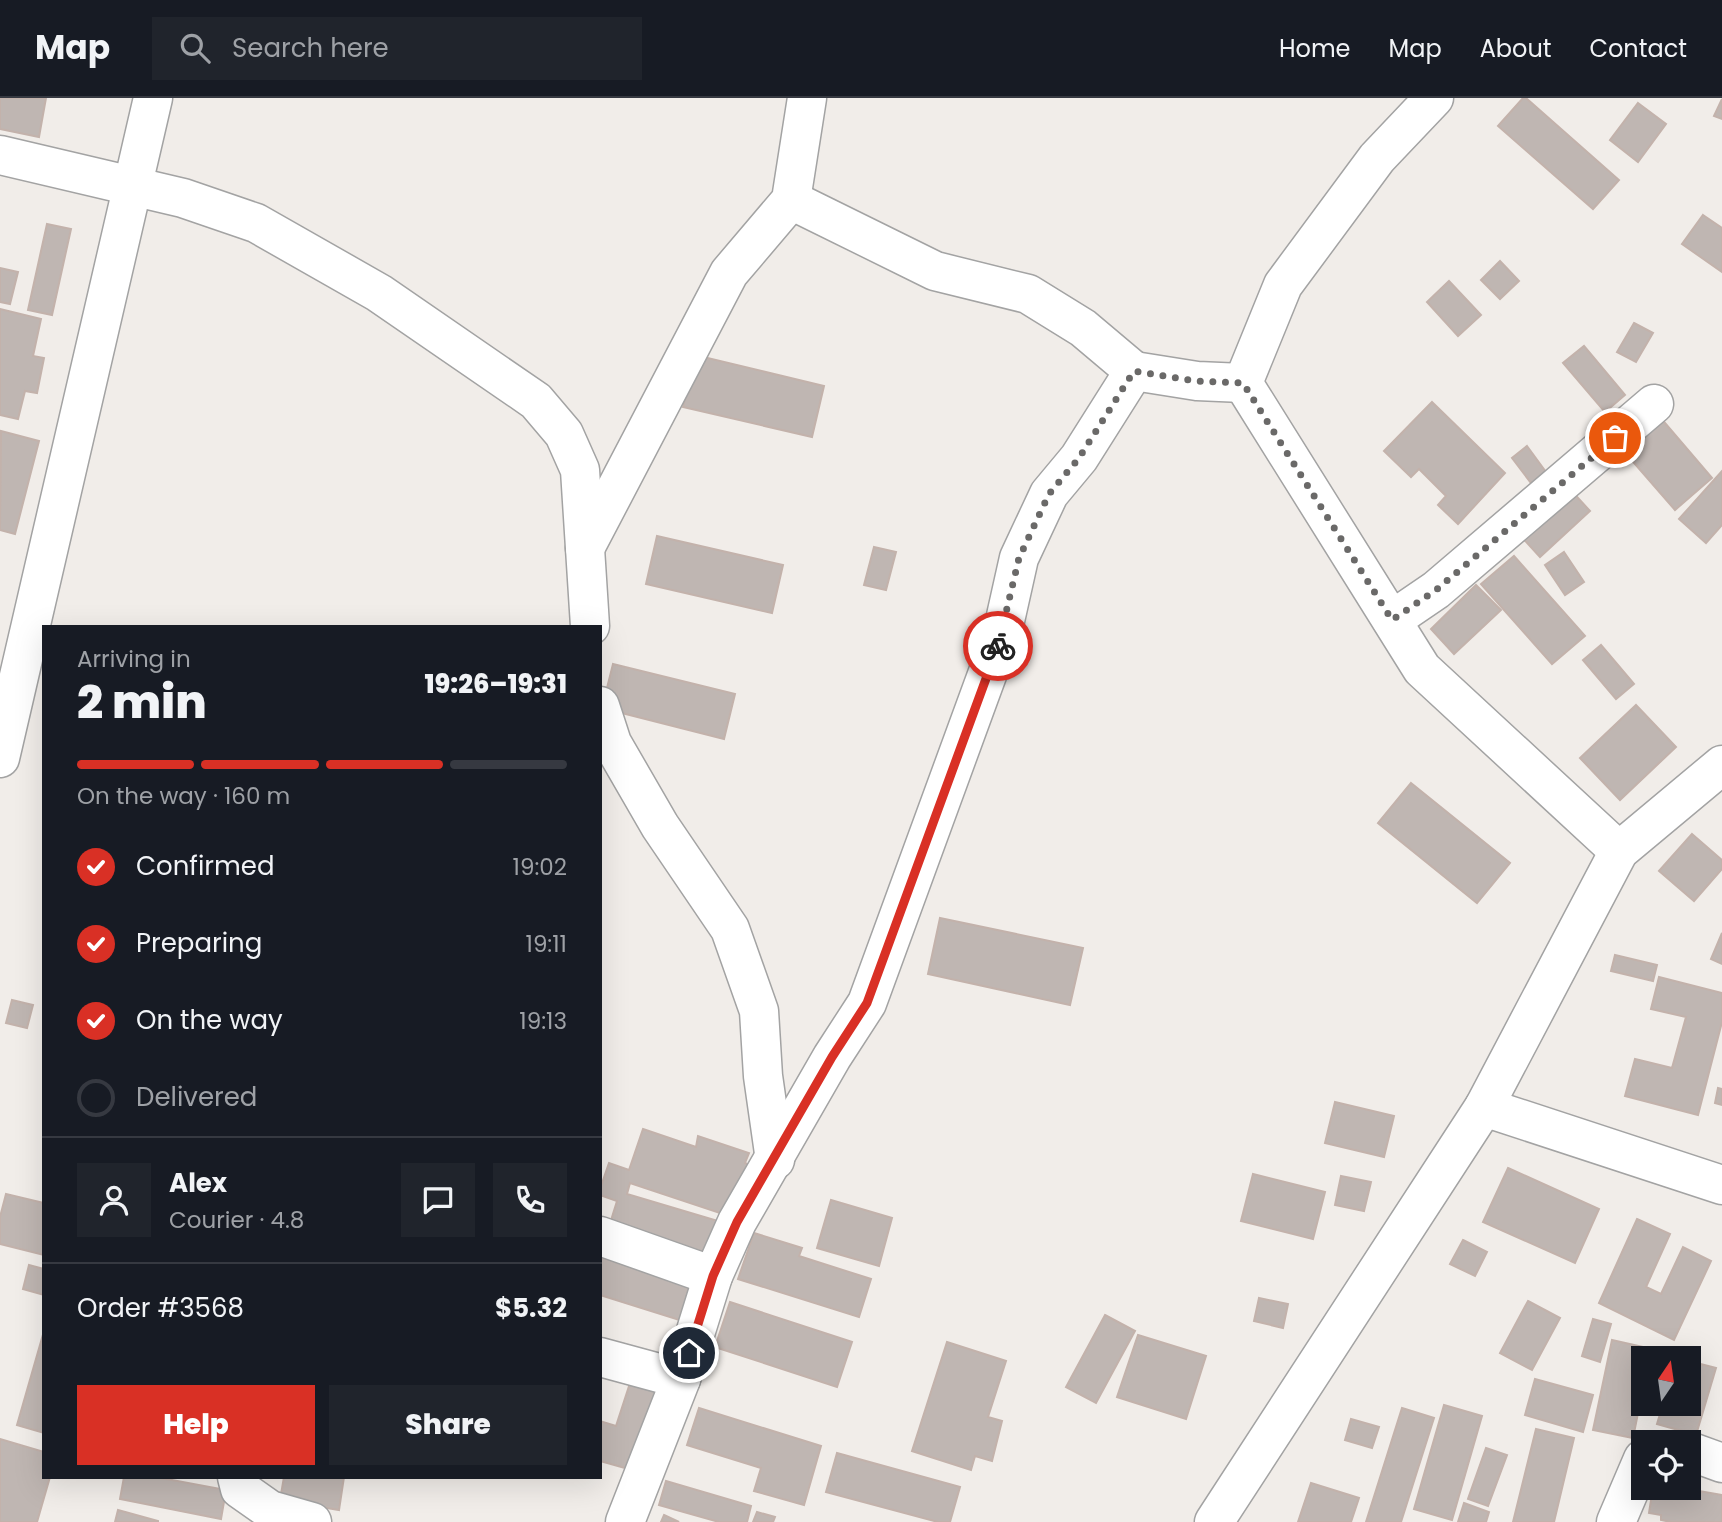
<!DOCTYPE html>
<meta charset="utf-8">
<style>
body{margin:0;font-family:Poppins,sans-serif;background:#20242c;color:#f1f3f6;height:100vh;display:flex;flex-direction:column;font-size:26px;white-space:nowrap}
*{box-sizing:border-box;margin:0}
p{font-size:23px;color:#9ea1a6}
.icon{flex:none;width:38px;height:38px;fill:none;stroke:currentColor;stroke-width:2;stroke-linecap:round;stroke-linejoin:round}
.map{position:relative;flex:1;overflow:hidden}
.sheet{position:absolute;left:42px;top:527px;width:560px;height:854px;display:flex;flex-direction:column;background:#171b24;border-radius:0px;box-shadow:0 7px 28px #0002}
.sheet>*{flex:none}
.needle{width:46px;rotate:13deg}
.fabs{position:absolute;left:1631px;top:1248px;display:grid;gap:14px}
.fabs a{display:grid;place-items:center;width:70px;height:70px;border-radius:0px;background:#171b24;box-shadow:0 7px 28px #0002;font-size:35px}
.pin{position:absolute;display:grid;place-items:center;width:60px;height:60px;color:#fff;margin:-30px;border:4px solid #fff;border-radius:50%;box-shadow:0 2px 7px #0007}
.courier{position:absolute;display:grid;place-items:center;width:70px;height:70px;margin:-35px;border:5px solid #d93025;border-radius:50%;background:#fff;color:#222;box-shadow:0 2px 9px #0007}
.overview em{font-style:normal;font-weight:800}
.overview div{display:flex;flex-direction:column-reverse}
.overview{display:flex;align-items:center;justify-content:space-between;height:119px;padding:0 35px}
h1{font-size:46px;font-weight:800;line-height:52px}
.bar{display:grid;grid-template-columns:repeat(4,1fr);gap:10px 7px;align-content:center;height:84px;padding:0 35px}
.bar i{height:9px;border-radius:5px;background:#363941}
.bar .on{background:#d93025}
.bar p{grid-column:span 4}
.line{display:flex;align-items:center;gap:18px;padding:0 35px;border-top:2px solid #363941}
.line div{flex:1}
.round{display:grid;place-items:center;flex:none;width:74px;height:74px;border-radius:0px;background:#20242c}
ol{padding:0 35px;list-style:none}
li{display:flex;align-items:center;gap:21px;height:77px}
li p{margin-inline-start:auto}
li .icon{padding:7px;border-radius:50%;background:#d93025;color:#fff;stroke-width:4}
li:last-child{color:#9ea1a6}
li i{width:38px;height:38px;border:4px solid #363941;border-radius:50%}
.cta{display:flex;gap:14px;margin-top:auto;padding:14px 35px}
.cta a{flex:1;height:80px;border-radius:0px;background:#d93025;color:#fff;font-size:28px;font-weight:800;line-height:80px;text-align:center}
.cta a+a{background:#20242c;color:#f1f3f6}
header{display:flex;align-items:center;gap:42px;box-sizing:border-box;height:98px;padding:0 35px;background:#171b24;border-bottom:2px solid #363941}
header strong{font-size:33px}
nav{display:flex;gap:38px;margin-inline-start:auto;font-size:24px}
.search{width:490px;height:63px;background:#20242c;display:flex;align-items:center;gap:18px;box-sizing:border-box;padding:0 24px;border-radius:0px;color:#9ea1a6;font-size:26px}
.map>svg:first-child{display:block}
.building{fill:#bfb6b2;stroke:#c3b2ab;stroke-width:2}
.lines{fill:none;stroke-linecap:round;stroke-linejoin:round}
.minor-casing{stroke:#a3a3a3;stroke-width:41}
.minor{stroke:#fff;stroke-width:38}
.done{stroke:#6a6968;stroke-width:7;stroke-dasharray:0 12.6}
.route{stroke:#d93025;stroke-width:9}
</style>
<header>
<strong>Map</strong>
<div class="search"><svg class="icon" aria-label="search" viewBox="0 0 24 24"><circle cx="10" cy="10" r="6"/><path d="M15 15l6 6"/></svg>Search here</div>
<nav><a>Home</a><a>Map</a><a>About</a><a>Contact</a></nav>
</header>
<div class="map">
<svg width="1722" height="1424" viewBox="0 0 1722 1424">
<rect width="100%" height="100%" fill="#f1ede9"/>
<g class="building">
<polygon points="0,0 46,0 39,39 0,31"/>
<polygon points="1523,0 1526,0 1619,82 1593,111 1498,28"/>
<polygon points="1722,1 1722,21 1714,18"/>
<polygon points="1638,5 1666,26 1638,64 1610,42"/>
<polygon points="1703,117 1722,130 1722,174 1682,146"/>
<polygon points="47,126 71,131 52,217 28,212"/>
<polygon points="1500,163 1519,183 1500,201 1481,182"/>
<polygon points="0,170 18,174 10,206 0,204"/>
<polygon points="1449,183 1481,217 1458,238 1427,204"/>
<polygon points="0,211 41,221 33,258 44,260 37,295 25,293 18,321 0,317"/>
<polygon points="1634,225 1653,235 1636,264 1617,254"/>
<polygon points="1584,248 1625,297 1605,314 1563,265"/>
<polygon points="695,257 824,288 812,339 683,309"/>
<polygon points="1432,304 1505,375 1458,426 1438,407 1446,398 1419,371 1411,379 1384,353"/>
<polygon points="1653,311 1712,380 1675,412 1615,343"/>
<polygon points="1,333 39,343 15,436 0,432"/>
<polygon points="1527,348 1546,374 1531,385 1512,360"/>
<polygon points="1722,373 1722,427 1706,445 1679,421"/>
<polygon points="1567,388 1590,413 1540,459 1517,434"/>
<polygon points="657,438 783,467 772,515 646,486"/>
<polygon points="874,449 896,454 886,492 864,487"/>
<polygon points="1564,454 1584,484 1565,497 1545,467"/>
<polygon points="1514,458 1585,538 1552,566 1481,486"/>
<polygon points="1476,487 1501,512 1454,556 1431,531"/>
<polygon points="1601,547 1634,586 1616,601 1583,562"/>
<polygon points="613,566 735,596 724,641 602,610"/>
<polygon points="1636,607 1676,649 1620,702 1580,660"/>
<polygon points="1411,685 1510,765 1477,805 1378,725"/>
<polygon points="1692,736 1722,762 1722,771 1694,803 1659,773"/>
<polygon points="940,820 1083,850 1070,907 928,876"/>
<polygon points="1722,835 1722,866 1711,861"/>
<polygon points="1615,857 1657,867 1653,883 1611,873"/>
<polygon points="1659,879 1722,895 1722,924 1698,1017 1625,998 1635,961 1672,970 1686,919 1651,911"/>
<polygon points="12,902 33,907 27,930 6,925"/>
<polygon points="1718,990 1722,991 1722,1007 1715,1005"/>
<polygon points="1335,1004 1394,1018 1384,1059 1325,1045"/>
<polygon points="643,1031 696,1049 698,1038 749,1055 745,1065 749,1067 732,1119 630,1085 627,1096 721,1124 710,1162 608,1132 617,1103 600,1097 600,1091 609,1065 629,1072"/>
<polygon points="1508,1070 1599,1111 1575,1165 1483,1124"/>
<polygon points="1253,1076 1325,1094 1313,1141 1241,1123"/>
<polygon points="1341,1078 1371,1084 1364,1113 1335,1107"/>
<polygon points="6,1096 44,1105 44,1157 0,1146 0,1119"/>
<polygon points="831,1102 892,1120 879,1168 817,1150"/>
<polygon points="1637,1121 1670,1136 1646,1189 1661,1196 1683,1149 1711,1163 1674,1242 1599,1205"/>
<polygon points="754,1135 802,1150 799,1158 871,1181 859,1219 738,1181"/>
<polygon points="1463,1142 1487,1154 1475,1178 1450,1166"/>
<polygon points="600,1159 700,1190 689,1225 600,1197"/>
<polygon points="29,1167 44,1171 44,1197 23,1191"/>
<polygon points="1259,1200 1288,1206 1283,1230 1254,1223"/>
<polygon points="1528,1203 1560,1220 1532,1272 1500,1255"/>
<polygon points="730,1204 852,1244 837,1289 715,1249"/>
<polygon points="1105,1217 1135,1233 1096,1305 1066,1289"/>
<polygon points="1593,1221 1611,1226 1600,1264 1582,1258"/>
<polygon points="44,1233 44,1335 17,1327"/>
<polygon points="1138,1237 1206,1258 1186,1321 1117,1299"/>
<polygon points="1612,1242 1652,1251 1650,1260 1643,1260 1643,1290 1633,1340 1593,1332"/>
<polygon points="947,1244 1006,1263 988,1319 1002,1323 992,1363 975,1358 971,1372 912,1353"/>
<polygon points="1689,1263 1716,1270 1696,1337 1657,1326 1663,1306 1689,1306"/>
<polygon points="1535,1281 1593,1297 1583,1334 1525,1317"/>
<polygon points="631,1282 658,1291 632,1372 600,1363 600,1323 616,1328"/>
<polygon points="1444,1307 1482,1318 1452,1422 1414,1411"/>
<polygon points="699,1310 821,1348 804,1407 754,1393 761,1370 687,1347"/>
<polygon points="1402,1310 1434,1320 1401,1424 1366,1424"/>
<polygon points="1351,1321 1379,1329 1372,1350 1345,1342"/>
<polygon points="1536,1331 1574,1340 1554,1424 1513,1424"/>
<polygon points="0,1341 44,1354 44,1379 50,1379 37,1424 0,1424"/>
<polygon points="1486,1350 1507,1357 1488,1408 1468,1401"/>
<polygon points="837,1355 960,1389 950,1424 938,1424 826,1394"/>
<polygon points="124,1379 156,1379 226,1392 221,1421 120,1401"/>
<polygon points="284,1379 344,1379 339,1412 280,1402"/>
<polygon points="666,1383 751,1408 747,1424 719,1424 659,1407"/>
<polygon points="1311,1385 1359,1400 1351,1424 1298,1424"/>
<polygon points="1667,1390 1682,1390 1722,1397 1722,1424 1671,1424 1661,1422 1661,1417 1649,1415 1652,1396 1665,1399"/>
<polygon points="1464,1405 1489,1414 1486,1424 1458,1424"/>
<polygon points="118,1412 158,1423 158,1424 115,1424"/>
<polygon points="757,1414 775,1419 773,1424 753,1424"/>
<polygon points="664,1417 679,1424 661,1424"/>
</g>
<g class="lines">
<defs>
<g id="minor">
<polyline points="0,57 183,100 256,125 379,195 536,303 564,336 580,372 590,528"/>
<polyline points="791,102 935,173 1028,196 1083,230 1134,273"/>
<polyline points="1243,285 1422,571 1619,753"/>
<polyline points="1243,285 1283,187 1377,60 1434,0"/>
<polyline points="585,450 729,175 791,102 807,0"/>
<polyline points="1392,522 1436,492 1654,306"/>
<polyline points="600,608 612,645 660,728 730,831 759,913 763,978 775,1062"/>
<polyline points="0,660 153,0"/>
<polyline points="1484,1009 1619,753 1722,667"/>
<polyline points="600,1138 713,1178"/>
<polyline points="600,1259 681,1281"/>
<polyline points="1689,1353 1722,1365"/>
<polyline points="237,1379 240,1391 270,1412 312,1424"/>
<polyline points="625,1424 681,1281 713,1178 737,1124 832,959 867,905 1002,536 1019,460 1049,396 1079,360 1134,273 1197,283 1243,285"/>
<polyline points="1214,1424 1484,1009 1722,1087"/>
<polyline points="1616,1424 1643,1361"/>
</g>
</defs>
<use href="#minor" class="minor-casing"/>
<use href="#minor" class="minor"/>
</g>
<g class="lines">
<polyline class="done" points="998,548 1019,460 1049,396 1079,360 1134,273 1196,283 1243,285 1392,522 1436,492 1615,340"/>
<polyline class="route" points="689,1255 713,1178 737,1124 832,959 867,905 998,548"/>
</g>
</svg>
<div class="fabs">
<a><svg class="needle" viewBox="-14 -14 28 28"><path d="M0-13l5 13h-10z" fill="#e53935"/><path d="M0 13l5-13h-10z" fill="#9ea1a6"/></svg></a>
<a><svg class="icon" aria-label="locate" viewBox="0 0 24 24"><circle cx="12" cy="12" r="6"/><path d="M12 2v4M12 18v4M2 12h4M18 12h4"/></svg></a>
</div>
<div class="pin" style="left:1615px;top:340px;background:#ea580c"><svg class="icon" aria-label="bag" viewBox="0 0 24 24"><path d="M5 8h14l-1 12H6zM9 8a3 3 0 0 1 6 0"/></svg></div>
<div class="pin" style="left:689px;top:1255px;background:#1f2937"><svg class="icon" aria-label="home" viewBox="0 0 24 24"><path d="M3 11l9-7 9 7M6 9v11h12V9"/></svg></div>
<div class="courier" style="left:998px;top:548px"><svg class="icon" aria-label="bike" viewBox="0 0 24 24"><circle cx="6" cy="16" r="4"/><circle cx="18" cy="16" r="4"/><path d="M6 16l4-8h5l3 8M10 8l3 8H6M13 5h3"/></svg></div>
<section class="sheet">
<div class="overview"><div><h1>2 min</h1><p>Arriving in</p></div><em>19:26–19:31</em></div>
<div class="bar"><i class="on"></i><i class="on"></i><i class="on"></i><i></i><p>On the way · 160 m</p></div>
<ol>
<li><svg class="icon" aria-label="check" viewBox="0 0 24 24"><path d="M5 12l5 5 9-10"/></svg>Confirmed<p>19:02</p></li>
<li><svg class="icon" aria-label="check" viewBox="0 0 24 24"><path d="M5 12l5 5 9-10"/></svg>Preparing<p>19:11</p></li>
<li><svg class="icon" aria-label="check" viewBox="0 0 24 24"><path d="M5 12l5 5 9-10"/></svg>On the way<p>19:13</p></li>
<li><i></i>Delivered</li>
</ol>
<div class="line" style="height:126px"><a class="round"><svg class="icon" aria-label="person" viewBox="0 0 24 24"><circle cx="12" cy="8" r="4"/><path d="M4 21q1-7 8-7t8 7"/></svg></a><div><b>Alex</b><p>Courier · 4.8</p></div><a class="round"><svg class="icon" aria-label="chat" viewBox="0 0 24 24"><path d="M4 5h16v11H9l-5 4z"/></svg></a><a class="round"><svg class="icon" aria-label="phone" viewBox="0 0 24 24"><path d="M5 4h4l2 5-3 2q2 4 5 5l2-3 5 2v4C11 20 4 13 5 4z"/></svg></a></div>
<div class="line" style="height:91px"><div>Order #3568</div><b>$5.32</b></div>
<div class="cta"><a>Help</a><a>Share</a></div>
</section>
</div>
